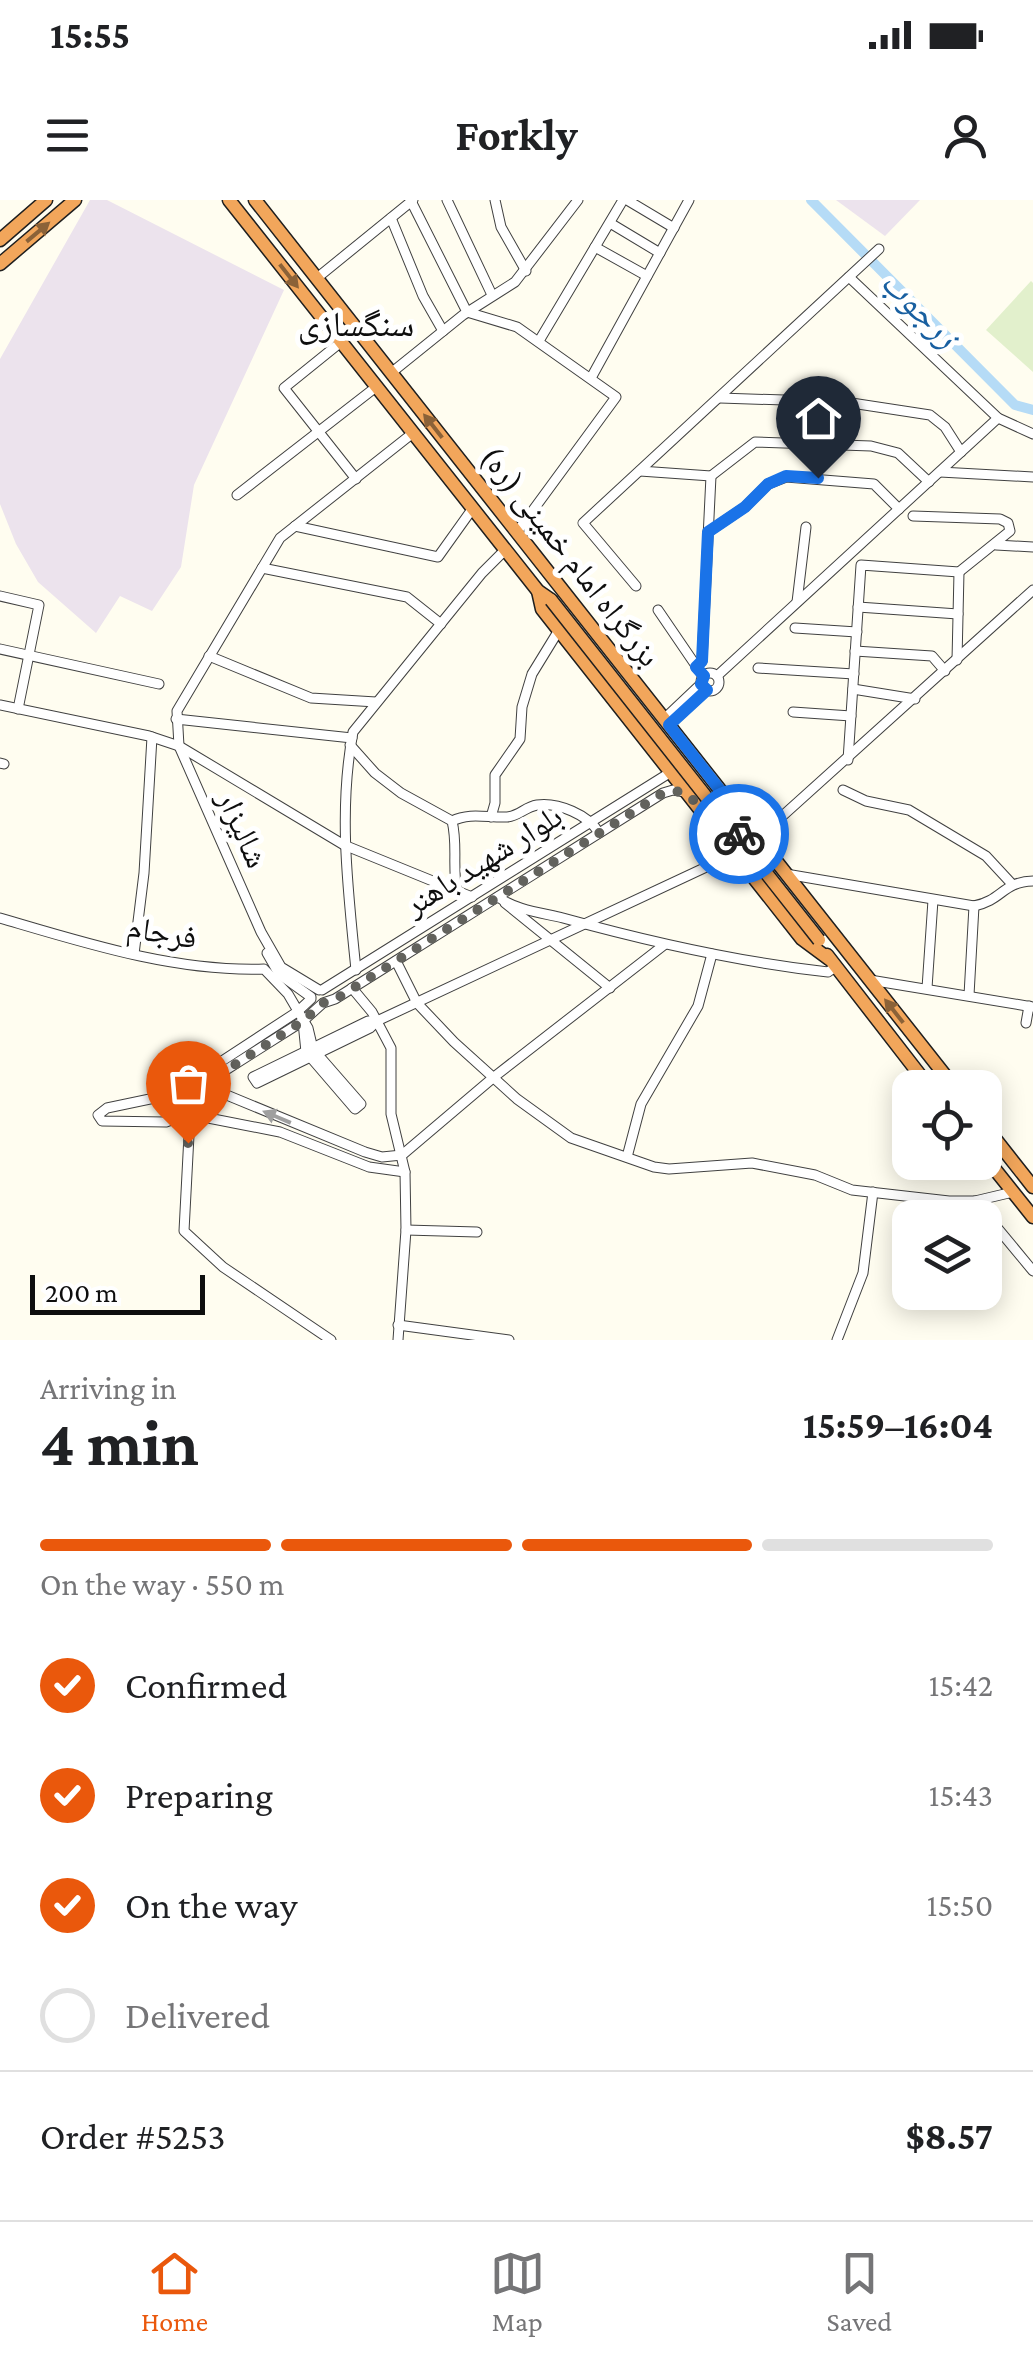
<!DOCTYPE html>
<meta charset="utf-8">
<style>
body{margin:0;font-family:"Crimson Pro","Noto Naskh Arabic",serif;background:#f2f2f2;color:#202124;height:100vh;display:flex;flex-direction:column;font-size:38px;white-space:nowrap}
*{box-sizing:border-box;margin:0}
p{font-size:32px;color:#757577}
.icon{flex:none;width:55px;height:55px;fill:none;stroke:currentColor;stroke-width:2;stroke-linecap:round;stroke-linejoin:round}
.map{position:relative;height:1140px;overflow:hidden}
.panel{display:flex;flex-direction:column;background:#fff;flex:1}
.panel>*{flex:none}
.fabs{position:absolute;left:892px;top:870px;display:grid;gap:20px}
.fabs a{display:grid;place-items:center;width:110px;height:110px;border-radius:20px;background:#fff;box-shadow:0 5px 25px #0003;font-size:50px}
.scale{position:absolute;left:30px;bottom:25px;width:175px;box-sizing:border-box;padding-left:10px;border:5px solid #0e0e0e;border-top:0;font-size:28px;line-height:35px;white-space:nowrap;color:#0e0e0e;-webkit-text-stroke:8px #fff;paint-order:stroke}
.pin{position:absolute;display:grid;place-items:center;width:85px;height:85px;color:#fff;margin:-102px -42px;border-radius:50% 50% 50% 0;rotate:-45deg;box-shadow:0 0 10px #0007}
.pin .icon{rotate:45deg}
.courier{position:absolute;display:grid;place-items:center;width:100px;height:100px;margin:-50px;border:8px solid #1a73e8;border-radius:50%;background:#fff;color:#222;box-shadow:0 2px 12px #0007}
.overview em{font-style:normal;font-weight:700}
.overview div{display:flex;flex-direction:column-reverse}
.overview{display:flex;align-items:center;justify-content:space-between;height:170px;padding:0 40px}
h1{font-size:65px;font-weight:700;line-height:75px}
.bar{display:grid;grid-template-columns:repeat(4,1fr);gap:15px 10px;align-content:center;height:120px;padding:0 40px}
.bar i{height:12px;border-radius:8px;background:#e0e0e0}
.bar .selected{background:#ea580c}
.bar p{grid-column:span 4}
.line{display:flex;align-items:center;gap:25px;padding:0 40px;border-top:2px solid #e0e0e0}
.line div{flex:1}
ol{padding:0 40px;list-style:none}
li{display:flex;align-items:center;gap:30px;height:110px}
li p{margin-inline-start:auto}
li .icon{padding:10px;border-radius:50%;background:#ea580c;color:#fff;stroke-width:4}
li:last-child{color:#757577}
li i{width:55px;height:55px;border:5px solid #e0e0e0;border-radius:50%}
.status{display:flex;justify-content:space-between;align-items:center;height:70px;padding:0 50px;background:#fff;direction:ltr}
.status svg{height:28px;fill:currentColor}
header{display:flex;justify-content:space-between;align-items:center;height:130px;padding:0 40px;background:#fff;font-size:45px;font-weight:700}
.tab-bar{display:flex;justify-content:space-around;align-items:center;height:140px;border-top:2px solid #e0e0e0;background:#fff;font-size:28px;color:#757577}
.tab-bar a{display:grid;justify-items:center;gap:5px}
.tab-bar .selected{color:#ea580c}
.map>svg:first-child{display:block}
.industrial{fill:#ece3ed}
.green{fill:#d0e9ba}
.pitch{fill:#e2f0cc}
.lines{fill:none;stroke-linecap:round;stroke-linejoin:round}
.river{stroke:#b5dbf6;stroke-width:10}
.minor-casing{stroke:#414141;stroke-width:11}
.highway-casing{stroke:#1f1f1f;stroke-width:15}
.minor{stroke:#fff;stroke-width:9}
.highway{stroke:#f2a65b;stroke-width:12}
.highway-bridge-casing{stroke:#1f1f1f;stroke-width:15;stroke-linecap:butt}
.highway-bridge{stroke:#f2a65b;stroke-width:12}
.oneway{fill:#8b6238}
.oneway2{fill:#9f9f9f}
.done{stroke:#62625d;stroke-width:10;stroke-dasharray:0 18}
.route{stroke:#1a73e8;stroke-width:12}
.labels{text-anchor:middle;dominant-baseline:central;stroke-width:10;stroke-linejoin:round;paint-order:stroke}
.street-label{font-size:32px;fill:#0e0e0e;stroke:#fff}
.water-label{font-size:35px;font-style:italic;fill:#185fa0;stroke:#fff}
.neighbourhood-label{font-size:35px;fill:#0e0e0e;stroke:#fff}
</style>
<div class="status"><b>15:55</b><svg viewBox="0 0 49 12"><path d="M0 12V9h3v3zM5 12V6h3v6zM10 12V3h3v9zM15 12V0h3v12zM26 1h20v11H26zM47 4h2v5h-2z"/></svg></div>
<header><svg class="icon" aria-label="menu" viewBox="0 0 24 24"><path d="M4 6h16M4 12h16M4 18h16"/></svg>Forkly<svg class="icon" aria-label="person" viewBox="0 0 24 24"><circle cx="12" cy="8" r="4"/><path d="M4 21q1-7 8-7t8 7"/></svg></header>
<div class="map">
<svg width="1033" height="1140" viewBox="0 0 1033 1140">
<rect width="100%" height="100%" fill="#fffdf0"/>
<g class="industrial">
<polygon points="90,0 107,0 284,90 194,285 181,367 152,411 120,396 96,433 38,382 16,344 0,304 0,159"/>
<polygon points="836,0 920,0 885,36"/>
</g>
<polygon class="green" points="196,882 211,888 213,903 200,912 173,909 172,897"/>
<polygon class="pitch" points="1031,81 1033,83 1033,172 986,130"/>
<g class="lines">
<polyline class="river" points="811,0 1015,205 1033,210"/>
<defs>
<g id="minor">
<polyline points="447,0 492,95"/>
<polyline points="495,0 501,27 526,71"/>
<polyline points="627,0 674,28"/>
<polyline points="411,1 467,112 517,127 616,197 517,332"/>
<polyline points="391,18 423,96 443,131"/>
<polyline points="610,23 660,53"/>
<polyline points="595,47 647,76"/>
<polyline points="849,77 998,218 1033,234"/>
<polyline points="317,78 413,0"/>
<polyline points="539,141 623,0"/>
<polyline points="341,142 284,188 356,279"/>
<polyline points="391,173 463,115 515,82 578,0"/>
<polyline points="591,178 689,0"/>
<polyline points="720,198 845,202 930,215 945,227 961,252"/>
<polyline points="640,271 711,276 755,242 871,246 898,253 929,282"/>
<polyline points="940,272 1033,277"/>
<polyline points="237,295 376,187"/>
<polyline points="295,326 438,357 473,308"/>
<polyline points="708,332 745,307 768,284 786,277 874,284 899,309"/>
<polyline points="996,345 1033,347"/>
<polyline points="262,368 407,397 441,424"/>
<polyline points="636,386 583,323 879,49"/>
<polyline points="0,396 39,405 18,509"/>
<polyline points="797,402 806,327"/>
<polyline points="858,407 958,414"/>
<polyline points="658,410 703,476"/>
<polyline points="795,428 857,432"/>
<polyline points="0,449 159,484"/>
<polyline points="855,451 932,456 945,471"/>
<polyline points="209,456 311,498 376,502"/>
<polyline points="957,460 959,372"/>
<polyline points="696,467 702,461 711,276"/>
<polyline points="758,468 854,474"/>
<circle cx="710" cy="482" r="9"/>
<polyline points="717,476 998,218"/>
<polyline points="853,489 915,499"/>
<polyline points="0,505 149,536 179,546 344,645 472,697"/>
<polyline points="793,512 851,516"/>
<polyline points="176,519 352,538"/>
<polyline points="664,519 701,484"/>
<polyline points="669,525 707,490"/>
<path d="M 350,545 L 375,573 L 401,593 L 452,621 C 458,645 452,667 457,692"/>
<polyline points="848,560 861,365 959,372 1010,331 1008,323 1000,319 913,316"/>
<polyline points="0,563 4,564"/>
<polyline points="843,590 866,601 909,610 986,656 1011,683"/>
<polyline points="491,617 495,603 495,575 520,539 522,507 532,474 559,430"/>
<path d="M 452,621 C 470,612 488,618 507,617 C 519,616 525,607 537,605 C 558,602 589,615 599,633"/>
<polyline points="758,638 1033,390"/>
<path d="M 786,674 L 974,706 C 1003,700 1002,682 1033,681"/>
<path d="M 498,697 C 515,710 543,713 563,718 C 650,742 738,762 828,772 L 835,767"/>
<polyline points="505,703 610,788"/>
<path d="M 0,718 C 85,743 175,772 264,769 L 288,794 L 308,828 L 313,849 L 361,904 L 355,909 L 306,852 L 303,822"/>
<polyline points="267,753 279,774 311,797"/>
<polyline points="134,754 144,673 152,537"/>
<polyline points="396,761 417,803 454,842 517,899 571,938 654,967 669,969 752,963 815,975 852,990 949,1001 975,1001 1013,992"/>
<path d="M 356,770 C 348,690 338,611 353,532 L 482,373 L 505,350"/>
<polyline points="870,780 1033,807"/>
<polyline points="352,788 372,812 391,848 391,914 405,972 406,1030 398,1140"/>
<polyline points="927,788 933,700"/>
<polyline points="319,790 281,767 261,732 179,546 177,511 280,338 413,233"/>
<polyline points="322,790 671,572"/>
<polyline points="969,795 974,706"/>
<polyline points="377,821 370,828 257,883 253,877 368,821 377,821 717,662 733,651"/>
<polyline points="1026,823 1029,806"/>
<polyline points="193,880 297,812 311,799"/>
<path d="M 193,880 C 211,879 223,892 213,909 L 198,916 L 171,911 L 167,905 L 169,895 Z"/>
<polyline points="213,886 221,873 303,821 323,803 335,799 663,593 673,590 685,592"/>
<polyline points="217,891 365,952 382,957 402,955"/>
<polyline points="169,895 107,908 98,915 102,921 166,922 184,915"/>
<polyline points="190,916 184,1031 223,1067 331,1140"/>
<polyline points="198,916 280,932 369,967 405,972"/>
<polyline points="402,955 494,877 664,745"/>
<polyline points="627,957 641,904 698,806 712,754"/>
<polyline points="975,1001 1033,1071"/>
<polyline points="406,1030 477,1032"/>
<polyline points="398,1125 509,1140"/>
<polyline points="837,1140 863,1073 873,992"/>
</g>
<g id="highway">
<polyline points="229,0 538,391 551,400"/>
<polyline points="255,0 955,888"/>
<polyline points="0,40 46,0"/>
<polyline points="0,64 75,0"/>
<polyline points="538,391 542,409 802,739 829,759"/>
<polyline points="827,755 930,888"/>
<polyline points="985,926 1033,987"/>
<polyline points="985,957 1033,1017"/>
</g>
</defs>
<use href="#minor" class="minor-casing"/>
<use href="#highway" class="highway-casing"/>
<use href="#minor" class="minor"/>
<use href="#highway" class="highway"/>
<defs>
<polyline id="highway-bridge" points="551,400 819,740"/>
</defs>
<use href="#highway-bridge" class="highway-bridge-casing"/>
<use href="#highway-bridge" class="highway-bridge"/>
</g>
<defs><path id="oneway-solid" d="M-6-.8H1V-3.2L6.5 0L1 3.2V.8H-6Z" transform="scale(2.5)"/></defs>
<g class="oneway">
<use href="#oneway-solid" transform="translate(38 32) rotate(-40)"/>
<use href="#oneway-solid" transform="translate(289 76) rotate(52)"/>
<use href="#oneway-solid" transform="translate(433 226) rotate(-128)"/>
<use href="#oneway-solid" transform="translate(894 811) rotate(-128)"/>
</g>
<use class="oneway2" href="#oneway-solid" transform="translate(277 917) rotate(-157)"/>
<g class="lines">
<path class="done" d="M 188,943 L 190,916 L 213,910 L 217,896 L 213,886 L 222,873 L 303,821 L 323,803 L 336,799 L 663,593 C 691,582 709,621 724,640 L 739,634"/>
<polyline class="route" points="739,634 746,623 669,525 707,490 701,484 704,476 696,467 702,461 708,332 745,307 768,284 786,276 818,278"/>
</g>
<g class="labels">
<g class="street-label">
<text transform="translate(571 356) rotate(52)">بزرگراه امام خمینی (ره)</text>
<text transform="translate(243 629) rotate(66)">شالیزار</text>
<text transform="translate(483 660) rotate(-32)">بلوار شهید باهنر</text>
<text transform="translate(162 732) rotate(10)">فرجام</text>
</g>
<g class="water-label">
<text transform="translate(920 109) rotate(45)">زرجوب</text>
</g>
<g class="neighbourhood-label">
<text x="356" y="124">سنگسازی</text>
</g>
</g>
</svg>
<div class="fabs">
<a><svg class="icon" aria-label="locate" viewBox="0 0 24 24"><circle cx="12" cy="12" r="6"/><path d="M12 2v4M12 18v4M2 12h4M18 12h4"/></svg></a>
<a><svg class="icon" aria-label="layers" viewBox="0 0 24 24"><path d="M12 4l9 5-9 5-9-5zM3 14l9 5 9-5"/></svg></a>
</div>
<div class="scale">200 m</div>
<div class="pin" style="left:188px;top:943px;background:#ea580c"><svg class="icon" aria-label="bag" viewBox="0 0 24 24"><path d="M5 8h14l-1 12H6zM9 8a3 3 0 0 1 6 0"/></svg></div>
<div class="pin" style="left:818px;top:278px;background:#1f2937"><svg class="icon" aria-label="home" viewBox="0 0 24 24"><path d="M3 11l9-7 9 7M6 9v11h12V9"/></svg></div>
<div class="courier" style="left:739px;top:634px"><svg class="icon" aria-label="bike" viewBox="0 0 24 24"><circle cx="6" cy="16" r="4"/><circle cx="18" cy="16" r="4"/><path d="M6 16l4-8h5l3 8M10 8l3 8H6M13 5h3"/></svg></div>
</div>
<section class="panel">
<div class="overview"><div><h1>4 min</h1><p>Arriving in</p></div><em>15:59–16:04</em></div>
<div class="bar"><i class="selected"></i><i class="selected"></i><i class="selected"></i><i></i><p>On the way · 550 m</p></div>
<ol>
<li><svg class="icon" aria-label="check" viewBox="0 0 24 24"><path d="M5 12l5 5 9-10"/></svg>Confirmed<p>15:42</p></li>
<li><svg class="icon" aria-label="check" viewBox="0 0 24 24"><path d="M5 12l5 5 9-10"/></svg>Preparing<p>15:43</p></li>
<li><svg class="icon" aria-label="check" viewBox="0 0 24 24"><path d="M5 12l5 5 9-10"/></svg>On the way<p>15:50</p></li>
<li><i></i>Delivered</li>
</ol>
<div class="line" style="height:130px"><div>Order #5253</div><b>$8.57</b></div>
</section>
<nav class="tab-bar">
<a class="selected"><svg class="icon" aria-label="home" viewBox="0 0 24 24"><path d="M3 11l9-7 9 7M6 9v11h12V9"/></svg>Home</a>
<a><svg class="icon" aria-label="map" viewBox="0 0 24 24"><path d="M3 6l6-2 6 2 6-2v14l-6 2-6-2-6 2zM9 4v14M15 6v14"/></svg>Map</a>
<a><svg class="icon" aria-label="saved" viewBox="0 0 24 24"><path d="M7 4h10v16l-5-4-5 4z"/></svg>Saved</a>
</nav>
